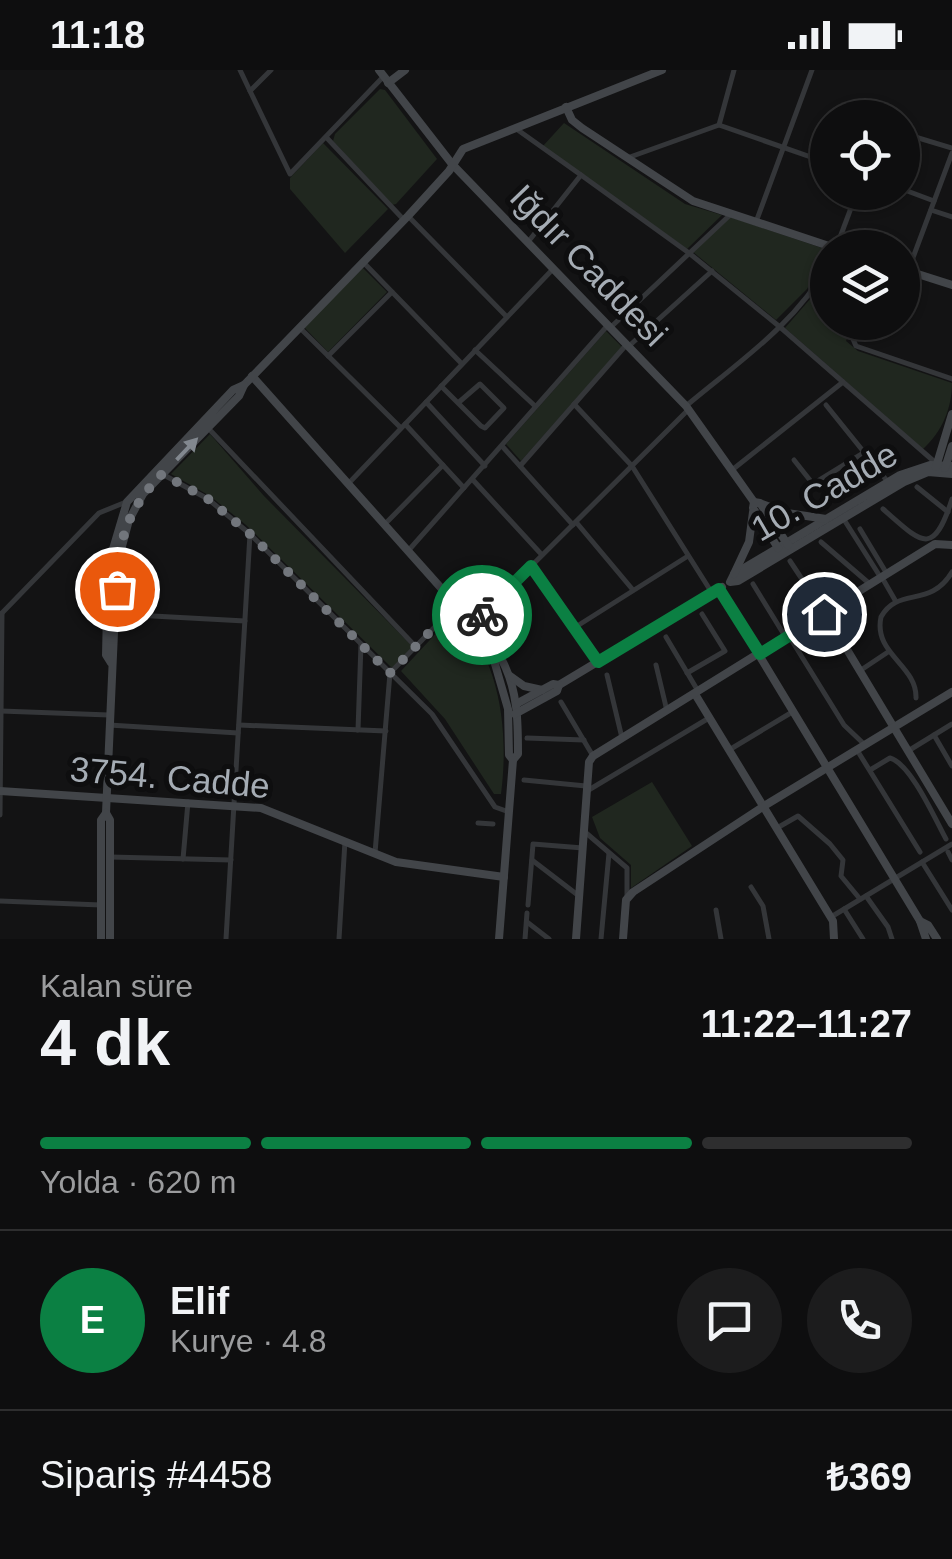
<!DOCTYPE html>
<html lang="tr">
<meta charset="utf-8">
<style>
body{margin:0;font-family:Helvetica,sans-serif;background:#1c1c1d;color:#f1f3f6;height:100vh;display:flex;flex-direction:column;font-size:38px;white-space:nowrap}
*{box-sizing:border-box;margin:0}
p{font-size:32px;color:#9b9c9e}
.icon{flex:none;width:55px;height:55px;fill:none;stroke:currentColor;stroke-width:2;stroke-linecap:round;stroke-linejoin:round}
.map{position:relative;height:869px;overflow:hidden}
.drawer{display:flex;flex-direction:column;background:#0e0e0f;flex:1}
.drawer>*{flex:none}
.fabs{position:absolute;left:810px;top:30px;display:grid;gap:20px}
.fabs a{display:grid;place-items:center;width:110px;height:110px;border-radius:50%;background:#0e0e0f;box-shadow:0 2px 8px #0004,0 0 0 2px #2e2e2f;font-size:50px}
.pin{position:absolute;display:grid;place-items:center;width:85px;height:85px;color:#fff;margin:-42px;border:5px solid #fff;border-radius:50%;box-shadow:0 2px 10px #0007}
.courier{position:absolute;display:grid;place-items:center;width:100px;height:100px;margin:-50px;border:8px solid #0b8043;border-radius:50%;background:#fff;color:#222;box-shadow:0 2px 12px #0007}
.headline em{font-style:normal;font-weight:800}
.headline div{display:flex;flex-direction:column-reverse}
.headline{display:flex;align-items:center;justify-content:space-between;height:170px;padding:0 40px}
h1{font-size:65px;font-weight:800;line-height:75px}
.bar{display:grid;grid-template-columns:repeat(4,1fr);gap:15px 10px;align-content:center;height:120px;padding:0 40px}
.bar i{height:12px;border-radius:8px;background:#2e2e2f}
.bar .current{background:#0b8043}
.bar p{grid-column:span 4}
.line{display:flex;align-items:center;gap:25px;padding:0 40px;border-top:2px solid #2e2e2f}
.line div{flex:1}
.round{display:grid;place-items:center;flex:none;width:105px;height:105px;border-radius:52px;background:#1c1c1d}
.status{display:flex;justify-content:space-between;align-items:center;height:70px;padding:0 50px;background:#0e0e0f;direction:ltr}
.status svg{height:28px;fill:currentColor}
.map>svg:first-child{display:block}
.green{fill:#20271f}
.lines{fill:none;stroke-linecap:round;stroke-linejoin:round}
.street{stroke:#343639;stroke-width:5}
.secondary{stroke:#424549;stroke-width:8}
.oneway{fill:#82888f}
.done{stroke:#72767c;stroke-width:10;stroke-dasharray:0 18}
.route{stroke:#0b8043;stroke-width:12}
.labels{text-anchor:middle;dominant-baseline:central;stroke-width:10;stroke-linejoin:round;paint-order:stroke}
.street-label{font-size:35px;fill:#a5acb4;stroke:#0e0e0f}
</style>
<div class="status"><b>11:18</b><svg viewBox="0 0 49 12"><path d="M0 12V9h3v3zM5 12V6h3v6zM10 12V3h3v9zM15 12V0h3v12zM26 1h20v11H26zM47 4h2v5h-2z"/></svg></div>
<div class="map">
<svg width="952" height="869" viewBox="0 0 952 869">
<rect width="100%" height="100%" fill="#131314"/>
<g class="green">
<polygon points="380,19 385,20 437,89 396,134 392,135 333,71 335,64"/>
<polygon points="564,53 685,134 722,145 687,179 543,76"/>
<polygon points="323,73 388,139 345,183 290,119 290,108"/>
<polygon points="730,147 828,180 807,219 776,250 693,182"/>
<polygon points="363,198 387,222 328,282 304,257"/>
<path d="M 827,202 L 828,252 L 854,253 L 846,271 L 858,281 L 952,313 C 952,338 942,362 923,379 L 785,258 L 818,220 Z"/>
<polygon points="606,261 622,277 521,391 506,374"/>
<polygon points="210,364 264,426 413,577 392,598 246,455 210,426 171,404"/>
<path d="M 455,543 C 501,589 509,662 501,724 L 494,724 L 445,649 L 401,601 Z"/>
<polygon points="652,712 692,776 631,818 631,795 600,768 592,747"/>
</g>
<g class="lines">
<g class="street">
<polyline points="240,0 250,21"/>
<polyline points="271,0 250,21 290,104 383,7"/>
<polyline points="719,55 828,93"/>
<polyline points="515,58 581,105 528,172"/>
<polyline points="902,63 952,78"/>
<polyline points="326,67 404,150"/>
<polyline points="630,87 719,55 734,0"/>
<polyline points="581,105 689,183 780,257 937,394"/>
<polyline points="902,119 934,131"/>
<polyline points="931,140 952,147"/>
<polyline points="408,146 507,247"/>
<polyline points="756,152 812,0"/>
<polyline points="836,178 857,122"/>
<polyline points="363,192 462,294"/>
<polyline points="908,201 952,83"/>
<polyline points="859,252 853,269 856,276 952,309"/>
<polyline points="299,257 401,358"/>
<polyline points="611,257 731,144"/>
<polyline points="629,276 712,201"/>
<polyline points="475,280 535,336"/>
<polyline points="328,286 392,222"/>
<polyline points="441,316 481,356 485,358 504,338 480,314 458,333"/>
<polyline points="426,332 485,396"/>
<polyline points="574,334 632,396 712,523"/>
<polyline points="826,335 888,412"/>
<path d="M 686,336 C 736,294 796,254 828,195"/>
<polyline points="405,354 464,418"/>
<polyline points="208,358 416,577"/>
<polyline points="502,376 573,455"/>
<polyline points="794,390 813,414 865,382"/>
<polyline points="520,396 627,274"/>
<polyline points="732,400 843,312"/>
<polyline points="162,404 208,429 250,464 432,644 495,737 509,742"/>
<polyline points="473,410 542,485"/>
<polyline points="348,414 553,199"/>
<polyline points="917,417 948,442"/>
<path d="M 883,439 C 921,472 933,489 952,429"/>
<polyline points="843,448 881,508"/>
<polyline points="576,452 633,520"/>
<polyline points="385,454 443,395"/>
<polyline points="860,459 887,504"/>
<polyline points="821,472 871,515"/>
<polyline points="408,481 608,255"/>
<polyline points="790,491 823,541"/>
<polyline points="531,497 598,592"/>
<polyline points="884,511 895,530"/>
<polyline points="753,514 783,563 822,539"/>
<polyline points="2,543 99,443 126,432"/>
<polyline points="116,544 245,551"/>
<polyline points="473,554 689,339"/>
<polyline points="574,558 688,486"/>
<polyline points="789,566 844,655 865,675"/>
<polyline points="666,567 698,621"/>
<polyline points="656,595 667,641"/>
<polyline points="861,600 888,582"/>
<polyline points="687,603 725,581 702,544"/>
<polyline points="607,605 622,668"/>
<path d="M 916,628 C 917,595 873,584 881,547 C 898,516 930,539 952,502"/>
<polyline points="561,632 593,686"/>
<polyline points="1,641 109,645"/>
<polyline points="109,655 238,663"/>
<polyline points="239,655 386,661"/>
<polyline points="358,660 361,574"/>
<polyline points="934,665 952,696"/>
<polyline points="527,668 584,670"/>
<polyline points="729,680 794,641"/>
<polyline points="857,680 920,782"/>
<polyline points="908,681 952,654"/>
<path d="M 870,700 L 890,688 C 911,694 935,749 946,769"/>
<polyline points="524,710 586,716"/>
<polyline points="587,721 709,648"/>
<polyline points="0,745 2,543"/>
<polyline points="478,753 493,754"/>
<polyline points="777,758 798,746 830,774 843,790 841,806 860,829"/>
<polyline points="585,762 627,798 627,827"/>
<polyline points="948,782 952,790"/>
<polyline points="375,783 390,603 456,535"/>
<polyline points="110,787 231,790"/>
<polyline points="183,789 188,732"/>
<polyline points="532,790 579,826"/>
<polyline points="922,792 952,840"/>
<polyline points="751,817 763,836 769,869"/>
<polyline points="866,826 888,857 892,869"/>
<polyline points="0,831 101,835"/>
<polyline points="528,835 533,774 583,778"/>
<polyline points="844,839 863,869"/>
<polyline points="716,840 721,869"/>
<polyline points="831,847 952,774"/>
<polyline points="527,852 549,869"/>
<polyline points="226,869 250,464"/>
<polyline points="339,869 345,771"/>
<polyline points="525,869 527,843"/>
<polyline points="601,869 609,783"/>
</g>
<g class="secondary">
<polyline points="379,0 452,94 686,336 754,432"/>
<polyline points="388,13 405,0"/>
<polyline points="566,37 572,50 582,58 693,131 835,178"/>
<polyline points="902,199 952,215"/>
<polyline points="252,306 466,546 496,588"/>
<polyline points="244,315 408,146 449,101 463,79 662,0"/>
<polyline points="952,396 930,395 900,405 734,504 730,512 738,511 904,412 928,402 952,404"/>
<polyline points="936,397 952,344"/>
<polyline points="945,398 952,376"/>
<polyline points="762,434 787,443 826,449"/>
<polyline points="778,478 753,438 754,432 760,433 788,475"/>
<polyline points="734,504 749,472 753,442"/>
<polyline points="719,519 920,851"/>
<polyline points="825,543 952,754"/>
<path d="M 496,588 L 502,590 C 518,621 518,651 518,684 L 513,690 L 509,685 L 508,639 L 495,594 Z"/>
<polyline points="510,606 524,616 542,620"/>
<polyline points="559,615 722,517"/>
<polyline points="695,624 833,851 834,869"/>
<polyline points="515,644 557,621 559,615 553,614 516,634"/>
<polyline points="0,721 261,738 396,792 504,807"/>
<polyline points="106,743 117,495 129,450 143,424 239,326 244,315 233,320 127,432 108,496 106,585 111,593"/>
<polyline points="101,869 101,750 106,743 110,750 110,869"/>
<polyline points="499,869 513,690"/>
<polyline points="576,869 589,692 593,686 935,474 952,475"/>
<polyline points="623,869 626,830 633,822 764,736 952,622"/>
<polyline points="926,869 920,851 928,855 937,869"/>
</g>
</g>
<defs><path id="oneway-solid" d="M-6-.8H1V-3.2L6.5 0L1 3.2V.8H-6Z" transform="scale(2.5)"/></defs>
<use class="oneway" href="#oneway-solid" transform="translate(187 379) rotate(-46)"/>
<g class="lines">
<path class="done" d="M 117,519 C 118,470 127,440 162,404 L 208,429 L 250,464 L 390,603 L 456,535 L 473,554 L 482,545"/>
<polyline class="route" points="482,545 531,496 598,592 719,519 760,584 824,544"/>
</g>
<g class="labels">
<g class="street-label">
<text transform="translate(589 195) rotate(46)">Iğdır Caddesi</text>
<text transform="translate(824 421) rotate(-30)">10. Cadde</text>
<text transform="translate(170 707) rotate(5)">3754. Cadde</text>
</g>
</g>
</svg>
<div class="fabs">
<a><svg class="icon" aria-label="locate" viewBox="0 0 24 24"><circle cx="12" cy="12" r="6"/><path d="M12 2v4M12 18v4M2 12h4M18 12h4"/></svg></a>
<a><svg class="icon" aria-label="layers" viewBox="0 0 24 24"><path d="M12 4l9 5-9 5-9-5zM3 14l9 5 9-5"/></svg></a>
</div>
<div class="pin" style="left:117px;top:519px;background:#ea580c"><svg class="icon" aria-label="bag" viewBox="0 0 24 24"><path d="M5 8h14l-1 12H6zM9 8a3 3 0 0 1 6 0"/></svg></div>
<div class="pin" style="left:824px;top:544px;background:#1f2937"><svg class="icon" aria-label="home" viewBox="0 0 24 24"><path d="M3 11l9-7 9 7M6 9v11h12V9"/></svg></div>
<div class="courier" style="left:482px;top:545px"><svg class="icon" aria-label="bike" viewBox="0 0 24 24"><circle cx="6" cy="16" r="4"/><circle cx="18" cy="16" r="4"/><path d="M6 16l4-8h5l3 8M10 8l3 8H6M13 5h3"/></svg></div>
</div>
<section class="drawer">
<div class="headline"><div><h1>4 dk</h1><p>Kalan süre</p></div><em>11:22–11:27</em></div>
<div class="bar"><i class="current"></i><i class="current"></i><i class="current"></i><i></i><p>Yolda · 620 m</p></div>
<div class="line" style="height:180px"><b class="round" style="background:#0b8043;color:#fff">E</b><div><b>Elif</b><p>Kurye · 4.8</p></div><a class="round"><svg class="icon" aria-label="chat" viewBox="0 0 24 24"><path d="M4 5h16v11H9l-5 4z"/></svg></a><a class="round"><svg class="icon" aria-label="phone" viewBox="0 0 24 24"><path d="M5 4h4l2 5-3 2q2 4 5 5l2-3 5 2v4C11 20 4 13 5 4z"/></svg></a></div>
<div class="line" style="height:130px"><div>Sipariş #4458</div><b>₺369</b></div>
</section>
